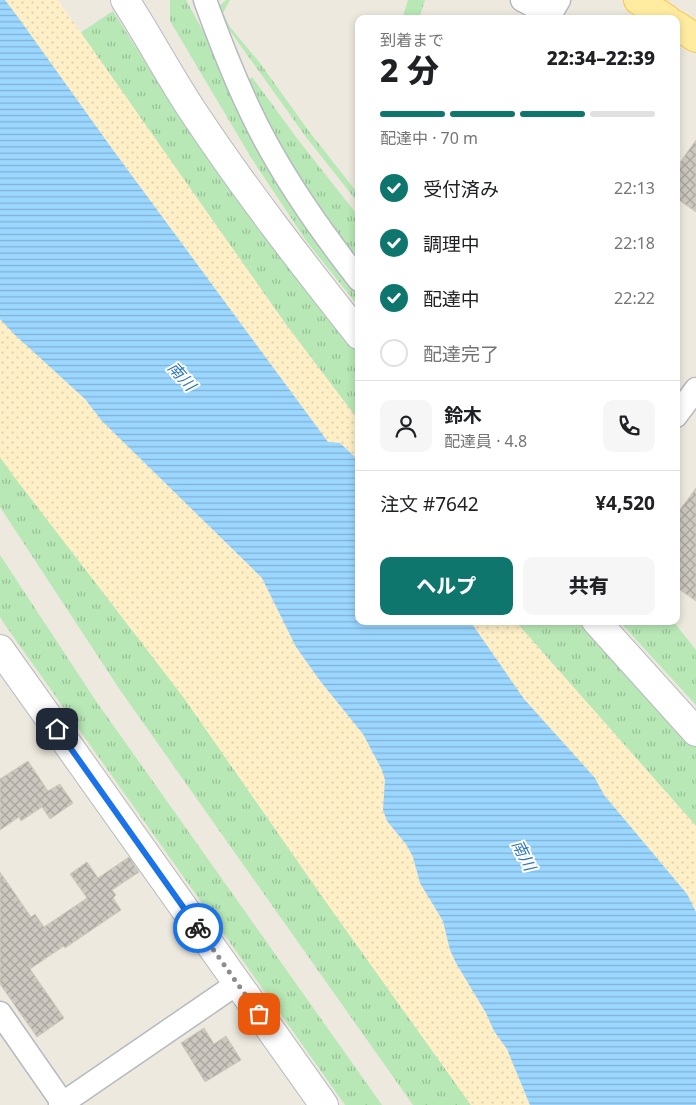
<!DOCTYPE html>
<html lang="ja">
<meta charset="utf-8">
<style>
body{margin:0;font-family:"Noto Sans","Noto Sans JP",sans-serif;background:#f6f6f6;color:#202124;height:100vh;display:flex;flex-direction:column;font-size:19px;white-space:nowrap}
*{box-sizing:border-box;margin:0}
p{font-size:16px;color:#757577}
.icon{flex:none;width:28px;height:28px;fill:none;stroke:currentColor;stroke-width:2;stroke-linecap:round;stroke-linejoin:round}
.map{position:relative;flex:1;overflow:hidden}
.drawer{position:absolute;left:355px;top:15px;width:325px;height:610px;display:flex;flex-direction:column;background:#fff;border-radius:10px;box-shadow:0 2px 8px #0003}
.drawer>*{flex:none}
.pin{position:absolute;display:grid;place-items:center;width:42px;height:42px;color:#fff;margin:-21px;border-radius:10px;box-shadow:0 2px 8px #0006}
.courier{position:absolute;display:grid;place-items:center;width:50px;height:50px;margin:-25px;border:4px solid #1a73e8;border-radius:50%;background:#fff;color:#222;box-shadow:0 1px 6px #0007}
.summary em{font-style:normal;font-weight:800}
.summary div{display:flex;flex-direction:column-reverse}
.summary{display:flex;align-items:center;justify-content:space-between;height:85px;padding:0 25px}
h1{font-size:32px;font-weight:800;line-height:38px}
.bar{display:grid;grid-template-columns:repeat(4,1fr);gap:8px 5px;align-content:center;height:60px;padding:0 25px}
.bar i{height:6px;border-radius:4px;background:#e0e0e0}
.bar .selected{background:#0f766e}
.bar p{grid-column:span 4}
.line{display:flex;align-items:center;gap:12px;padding:0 25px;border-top:1px solid #e0e0e0}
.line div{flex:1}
.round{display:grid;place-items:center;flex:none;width:52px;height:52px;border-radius:10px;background:#f6f6f6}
ol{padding:0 25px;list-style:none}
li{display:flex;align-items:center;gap:15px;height:55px}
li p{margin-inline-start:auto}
li .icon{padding:5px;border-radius:50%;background:#0f766e;color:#fff;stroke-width:4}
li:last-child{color:#757577}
li i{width:28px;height:28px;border:2px solid #e0e0e0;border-radius:50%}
.primary-button{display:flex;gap:10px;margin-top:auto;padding:10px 25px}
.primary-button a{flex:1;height:58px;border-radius:10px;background:#0f766e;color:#fff;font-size:20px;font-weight:800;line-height:58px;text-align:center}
.primary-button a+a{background:#f6f6f6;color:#202124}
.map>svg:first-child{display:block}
.grass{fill:url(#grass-tufts)}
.sand{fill:url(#sand-dots)}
.water{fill:url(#water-rules)}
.building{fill:url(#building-cross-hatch);stroke:#d1cabc}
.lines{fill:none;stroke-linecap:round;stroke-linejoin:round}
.minor-casing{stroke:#b6babf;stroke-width:25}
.tertiary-casing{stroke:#b6babf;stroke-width:30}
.primary-casing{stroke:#ffc444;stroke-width:30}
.minor{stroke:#fff;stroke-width:22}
.tertiary{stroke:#fff;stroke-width:28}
.primary{stroke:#ffeca0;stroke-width:28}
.done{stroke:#8c8d8d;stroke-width:5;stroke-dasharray:0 9}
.route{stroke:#1a73e8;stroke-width:6}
.labels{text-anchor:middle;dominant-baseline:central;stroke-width:4;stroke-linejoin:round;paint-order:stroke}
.water-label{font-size:16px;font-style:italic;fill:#3078ba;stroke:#fff}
</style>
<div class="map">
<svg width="696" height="1105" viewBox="0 0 696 1105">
<defs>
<pattern id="grass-tufts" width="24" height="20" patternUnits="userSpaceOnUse" patternTransform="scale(1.25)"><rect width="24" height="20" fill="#b8e8b6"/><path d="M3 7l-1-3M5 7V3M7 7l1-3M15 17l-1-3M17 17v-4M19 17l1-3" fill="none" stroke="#98bf97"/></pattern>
<pattern id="sand-dots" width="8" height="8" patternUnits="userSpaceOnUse" patternTransform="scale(1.25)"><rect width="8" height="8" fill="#feefc7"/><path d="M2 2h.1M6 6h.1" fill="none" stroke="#dccfae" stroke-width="1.8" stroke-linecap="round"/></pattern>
<pattern id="water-rules" width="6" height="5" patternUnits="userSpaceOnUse" patternTransform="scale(1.25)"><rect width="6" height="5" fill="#9bd7ff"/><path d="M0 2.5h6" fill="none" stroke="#81b2d2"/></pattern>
<pattern id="building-cross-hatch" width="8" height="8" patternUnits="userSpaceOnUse" patternTransform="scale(1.25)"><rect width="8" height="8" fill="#ccc7bf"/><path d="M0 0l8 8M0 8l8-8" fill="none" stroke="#a8a59f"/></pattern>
</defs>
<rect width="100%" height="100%" fill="#ede9de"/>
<g class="grass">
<polygon points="170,0 186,0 317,238 359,292 359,307 307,242 252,159 170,21"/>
<polygon points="226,0 230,0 223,13 230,27 260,63 308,130 359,195 359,204 306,137 228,28 217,8"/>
<polygon points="408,0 425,0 419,19 402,19"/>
<polygon points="113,11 179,116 213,165 292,270 359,354 359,421 287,326 80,33"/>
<polygon points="252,77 299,141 359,217 359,268 277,146 246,82"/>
<polygon points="0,457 184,698 326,902 471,1105 413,1105 120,690 0,507"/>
<polygon points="0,555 96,701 382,1105 345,1105 3,622 0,617"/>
<polygon points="515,621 581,621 696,747 696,826"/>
<polygon points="619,621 673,621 696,650 696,705"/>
</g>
<g class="sand">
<polygon points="5,0 58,0 287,326 359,421 359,461 340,443 328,442 113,150"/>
<polygon points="0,319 14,334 85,399 102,421 262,578 296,647 321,682 363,734 382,770 385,780 383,810 394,831 406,844 413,857 420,883 443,921 450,950 456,963 486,1013 494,1031 507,1049 530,1105 471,1105 326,902 184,698 12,474 0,457"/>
<polygon points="470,621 515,621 696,826 696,912 687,894 604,795 594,778 524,699"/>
</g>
<polygon class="water" points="0,0 5,0 20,20 113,150 328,442 340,443 359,461 359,621 470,621 524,699 595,778 604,795 687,894 696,912 696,1105 530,1105 507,1049 494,1031 486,1013 456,963 450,950 443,921 420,883 413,857 406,844 387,821 383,810 385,780 382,770 363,734 321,682 296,647 262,578 102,421 85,399 14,334 0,319"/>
<g class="building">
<polygon points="696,140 696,212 676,198 676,168"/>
<polygon points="696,488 696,601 676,587 676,515"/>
<polygon points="28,761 48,791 60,784 73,803 50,819 42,807 21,821 19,817 0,830 0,779"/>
<polygon points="129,857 139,872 112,890 116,895 113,898 121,910 65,948 64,946 30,969 64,1018 37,1037 0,984 0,872 31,917 35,914 44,927 87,898 70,874 87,862 98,878"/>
<polygon points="204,1028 214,1044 226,1036 241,1060 205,1082 181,1043"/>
</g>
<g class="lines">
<defs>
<g id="minor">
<path d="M 205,0 C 223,50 244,104 271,151 C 296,196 327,239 359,280"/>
<polyline points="522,0 550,15 559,0"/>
<polyline points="676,416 696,389"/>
<polyline points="0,1013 64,1105"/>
<polyline points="60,1105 238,983"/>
</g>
<g id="tertiary">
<path d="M 125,0 C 149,37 170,77 194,113 C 245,190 302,263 359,335"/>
<polyline points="596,621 696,732"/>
<polyline points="0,649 324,1105"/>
</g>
<g id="primary">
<polyline points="638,0 667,19"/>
<polyline points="676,25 696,38"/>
</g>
</defs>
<use href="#minor" class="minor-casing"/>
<use href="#tertiary" class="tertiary-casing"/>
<use href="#primary" class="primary-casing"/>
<use href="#minor" class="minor"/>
<use href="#tertiary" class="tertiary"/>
<use href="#primary" class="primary"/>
</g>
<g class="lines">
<polyline class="done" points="198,928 259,1014"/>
<polyline class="route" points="57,729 198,928"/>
</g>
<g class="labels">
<g class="water-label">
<text transform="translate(182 376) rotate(48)">南川</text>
<text transform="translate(524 855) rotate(63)">南川</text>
</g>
</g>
</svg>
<div class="pin" style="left:259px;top:1014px;background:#ea580c"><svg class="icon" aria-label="bag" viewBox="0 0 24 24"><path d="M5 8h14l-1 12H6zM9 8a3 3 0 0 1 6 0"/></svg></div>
<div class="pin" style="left:57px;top:729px;background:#1f2937"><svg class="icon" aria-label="home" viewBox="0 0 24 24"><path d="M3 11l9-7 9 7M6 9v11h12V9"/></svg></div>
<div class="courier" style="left:198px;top:928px"><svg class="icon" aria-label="bike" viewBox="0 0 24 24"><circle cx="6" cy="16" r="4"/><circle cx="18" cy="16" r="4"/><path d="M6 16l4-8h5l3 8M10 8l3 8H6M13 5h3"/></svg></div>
<section class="drawer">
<div class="summary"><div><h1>2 分</h1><p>到着まで</p></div><em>22:34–22:39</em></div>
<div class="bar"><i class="selected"></i><i class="selected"></i><i class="selected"></i><i></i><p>配達中 · 70 m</p></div>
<ol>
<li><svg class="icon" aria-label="check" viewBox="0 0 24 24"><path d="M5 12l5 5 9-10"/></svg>受付済み<p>22:13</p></li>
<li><svg class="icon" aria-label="check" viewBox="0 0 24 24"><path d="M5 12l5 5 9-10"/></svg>調理中<p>22:18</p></li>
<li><svg class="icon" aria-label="check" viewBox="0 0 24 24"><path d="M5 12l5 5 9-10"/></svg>配達中<p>22:22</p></li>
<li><i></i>配達完了</li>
</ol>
<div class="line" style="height:90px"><a class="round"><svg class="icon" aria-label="person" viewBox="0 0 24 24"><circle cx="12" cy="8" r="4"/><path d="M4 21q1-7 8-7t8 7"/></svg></a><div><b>鈴木</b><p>配達員 · 4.8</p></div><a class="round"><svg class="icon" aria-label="phone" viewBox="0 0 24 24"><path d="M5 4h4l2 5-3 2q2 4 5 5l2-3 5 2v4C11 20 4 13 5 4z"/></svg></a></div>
<div class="line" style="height:65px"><div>注文 #7642</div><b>¥4,520</b></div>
<div class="primary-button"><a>ヘルプ</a><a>共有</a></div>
</section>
</div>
